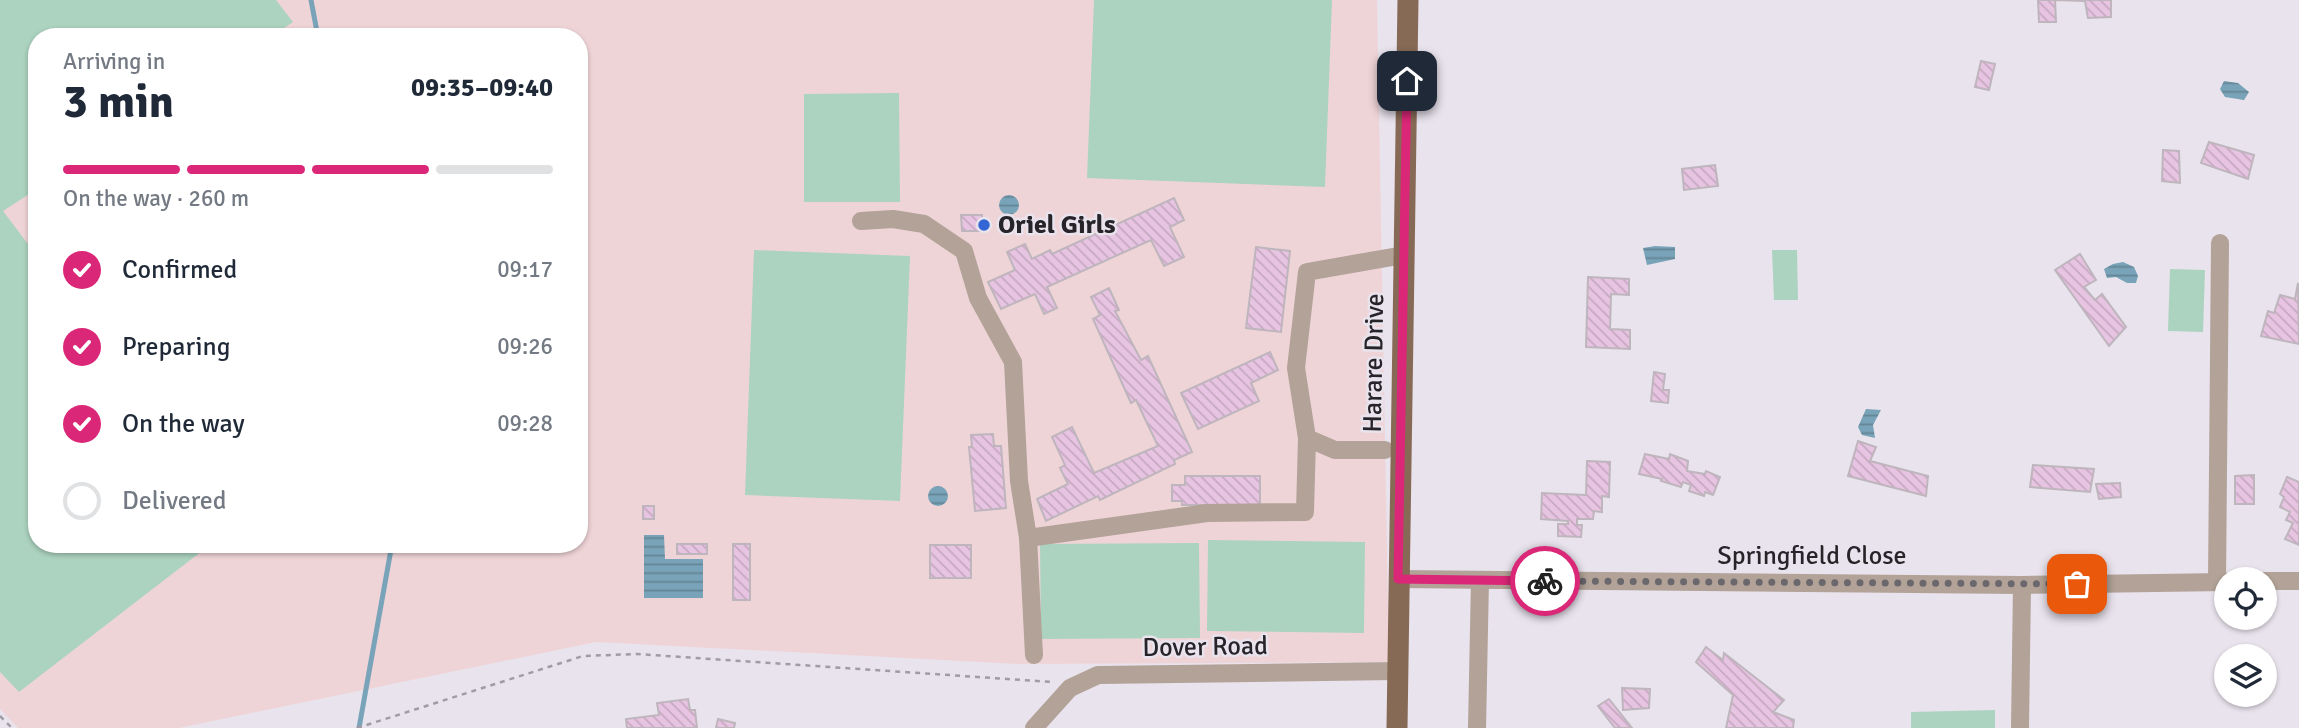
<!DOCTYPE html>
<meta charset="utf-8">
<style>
body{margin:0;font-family:Signika,sans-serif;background:#f2f2f3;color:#1f2937;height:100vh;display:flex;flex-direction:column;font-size:26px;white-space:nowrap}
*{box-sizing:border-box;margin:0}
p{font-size:23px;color:#747a83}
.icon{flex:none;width:38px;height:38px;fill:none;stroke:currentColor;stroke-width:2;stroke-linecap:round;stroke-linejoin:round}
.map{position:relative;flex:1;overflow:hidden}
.side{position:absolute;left:28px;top:28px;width:560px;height:525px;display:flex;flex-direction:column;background:#fff;border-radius:28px;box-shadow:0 2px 5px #0004}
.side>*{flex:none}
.buttons{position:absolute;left:2214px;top:567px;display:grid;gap:14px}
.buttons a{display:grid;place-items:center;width:63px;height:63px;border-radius:50%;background:#fff;box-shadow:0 2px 5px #0004;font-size:35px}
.pin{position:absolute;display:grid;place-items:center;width:60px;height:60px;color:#fff;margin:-30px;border-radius:14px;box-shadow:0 4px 10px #0006}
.courier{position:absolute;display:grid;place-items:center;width:70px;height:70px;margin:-35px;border:5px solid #db2777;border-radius:50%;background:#fff;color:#222;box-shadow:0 2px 9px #0007}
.overview em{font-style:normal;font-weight:700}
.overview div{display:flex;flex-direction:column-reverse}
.overview{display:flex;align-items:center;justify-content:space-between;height:119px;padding:0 35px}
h1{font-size:46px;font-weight:700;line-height:52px}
.bar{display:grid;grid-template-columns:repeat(4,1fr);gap:10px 7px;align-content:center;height:84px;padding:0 35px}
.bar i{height:9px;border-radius:5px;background:#e0e1e3}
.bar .active{background:#db2777}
.bar p{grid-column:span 4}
ol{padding:0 35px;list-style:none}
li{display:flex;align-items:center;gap:21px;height:77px}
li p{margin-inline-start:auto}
li .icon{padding:7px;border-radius:50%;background:#db2777;color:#fff;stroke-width:4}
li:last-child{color:#747a83}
li i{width:38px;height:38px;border:4px solid #e0e1e3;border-radius:50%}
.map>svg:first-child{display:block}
.education{fill:#efd4d7;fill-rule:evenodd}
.green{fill:#acd3bf}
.water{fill:url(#water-rules)}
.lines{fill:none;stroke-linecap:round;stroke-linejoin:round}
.stream{stroke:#79a3b8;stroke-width:5}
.building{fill:url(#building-back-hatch);stroke:#beb5bd;stroke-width:2}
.path{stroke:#a19ca4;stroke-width:2.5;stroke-dasharray:5 5;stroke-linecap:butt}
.minor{stroke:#b2a297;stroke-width:18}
.major{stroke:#866a56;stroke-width:21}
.done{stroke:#6a676d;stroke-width:7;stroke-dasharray:0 12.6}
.route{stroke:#db2777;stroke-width:9}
.poi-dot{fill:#3166d4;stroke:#e9e3ed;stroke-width:2.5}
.labels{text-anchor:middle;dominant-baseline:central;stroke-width:5;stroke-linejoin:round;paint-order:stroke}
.poi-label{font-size:26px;font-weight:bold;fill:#262428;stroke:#e9e3ed;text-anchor:start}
.street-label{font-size:26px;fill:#262428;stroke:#e9e3ed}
</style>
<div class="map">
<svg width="2299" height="728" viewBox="0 0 2299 728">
<defs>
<pattern id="water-rules" width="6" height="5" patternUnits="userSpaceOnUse" patternTransform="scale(1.75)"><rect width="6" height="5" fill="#79a3b8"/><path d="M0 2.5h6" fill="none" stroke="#638596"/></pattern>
<pattern id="building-back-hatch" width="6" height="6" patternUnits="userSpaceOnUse" patternTransform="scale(1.75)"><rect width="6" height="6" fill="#e7c4e1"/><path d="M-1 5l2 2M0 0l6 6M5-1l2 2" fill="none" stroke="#c6a8c1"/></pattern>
</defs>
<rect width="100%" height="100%" fill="#e9e3ed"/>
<path class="education" d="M 0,0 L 1377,0 L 1389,662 L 1020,664 L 596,642 L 179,728 L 18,728 L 0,709 ZM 37,37 L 579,37 L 579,544 L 37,544 Z"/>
<g class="green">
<polygon points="0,0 276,0 293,22 271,37 37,37 37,189 3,211 37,256 37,544 211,544 19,692 0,672"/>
<polygon points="1094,0 1332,0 1325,187 1087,178"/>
<polygon points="899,93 900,202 804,202 804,94"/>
<polygon points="754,250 910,256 900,501 745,495"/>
<polygon points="1772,250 1797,250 1798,300 1774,300"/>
<polygon points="2170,269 2205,270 2203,332 2168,331"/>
<polygon points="1208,540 1365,542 1364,633 1207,631"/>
<polygon points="1199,543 1200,638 1041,639 1040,544"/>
<polygon points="1995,710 1995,728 1911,728 1911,712"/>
</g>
<g class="water">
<polygon points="2224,81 2238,83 2249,92 2244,100 2225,97 2220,89"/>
<circle cx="1009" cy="205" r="10"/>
<polygon points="1655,246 1675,247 1675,259 1647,265 1643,248"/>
<polygon points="2123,262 2134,267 2138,276 2136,283 2127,283 2116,277 2107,278 2104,269 2113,264"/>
<polygon points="1866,409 1881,410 1873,425 1875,438 1862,435 1858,427"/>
<circle cx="938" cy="496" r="10"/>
<polygon points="644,535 664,535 665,559 703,559 703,598 644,598"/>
</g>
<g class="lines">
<g class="stream">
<polyline points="311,0 318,37"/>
<polyline points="359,728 392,544"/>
</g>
</g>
<g class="building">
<polygon points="2038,0 2111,0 2111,17 2088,18 2085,1 2055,0 2056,22 2039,22"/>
<polygon points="1981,61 1995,64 1989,90 1975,87"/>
<polygon points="2209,142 2254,155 2248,179 2201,163"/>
<polygon points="2163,150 2179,151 2180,183 2162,181"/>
<polygon points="1715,165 1718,186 1684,190 1682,169"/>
<polygon points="1174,198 1184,220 1170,227 1184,257 1164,266 1151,240 1047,287 1057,308 1044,314 1035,294 1001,309 988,282 1015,270 1007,252 1025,244 1032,259 1050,250 1052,254"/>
<polygon points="961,215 982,215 982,231 962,231"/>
<polygon points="1256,247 1290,251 1281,332 1246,328"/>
<polygon points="2080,254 2096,280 2084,287 2095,300 2102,294 2126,327 2109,346 2055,270"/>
<polygon points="1588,277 1629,279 1629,295 1611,294 1610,329 1630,330 1630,349 1586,347"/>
<polygon points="2298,283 2299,344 2261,336 2268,311 2274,313 2280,295 2295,299"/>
<polygon points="1109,288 1119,310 1115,311 1141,360 1148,356 1192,452 1174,460 1175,464 1100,500 1098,496 1046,521 1037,499 1068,484 1060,468 1065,465 1052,437 1072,427 1094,473 1158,446 1136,400 1131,403 1093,319 1100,315 1091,297"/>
<polygon points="1270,352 1278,370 1251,383 1259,401 1198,429 1181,393"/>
<polygon points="1654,372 1665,374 1663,390 1669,390 1668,403 1651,401"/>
<polygon points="993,434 994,446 1001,446 1006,508 975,511 969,447 972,447 971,435"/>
<polygon points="1858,441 1876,447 1870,461 1928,476 1926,496 1848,476"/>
<polygon points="1645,454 1669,459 1670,454 1688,461 1687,471 1705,474 1706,471 1720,477 1713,495 1705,492 1704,496 1689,491 1691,485 1683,482 1681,487 1661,481 1662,479 1639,474"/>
<polygon points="1587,461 1610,462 1609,497 1602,496 1602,512 1594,511 1593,519 1577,519 1577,525 1582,525 1581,537 1558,536 1558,524 1568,524 1568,521 1541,519 1542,493 1586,495"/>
<polygon points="2033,465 2094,469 2090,492 2030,487"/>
<polygon points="2254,475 2254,504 2235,504 2235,476"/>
<polygon points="1185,476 1260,476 1260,505 1182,505 1182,501 1172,501 1172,485 1185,485"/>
<polygon points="2287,477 2299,482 2299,545 2285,539 2293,523 2286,520 2290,512 2280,507 2284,497 2280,494"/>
<polygon points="2120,483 2121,497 2099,499 2096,484"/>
<rect x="643" y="506" width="11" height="13"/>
<rect x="677" y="544" width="30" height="10"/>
<rect x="733" y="544" width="17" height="56"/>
<rect x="930" y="545" width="41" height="33"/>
<polygon points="1706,647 1723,660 1724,653 1784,700 1773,712 1794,720 1793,728 1726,728 1733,695 1696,662"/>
<polygon points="1622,688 1650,689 1649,708 1623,710"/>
<polygon points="688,699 690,710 695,710 697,728 627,728 626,719 659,715 657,703"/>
<polygon points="1609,699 1632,728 1615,728 1598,706"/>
<polygon points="718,719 735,723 734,728 716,728"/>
</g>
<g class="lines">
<g class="path">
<polyline points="0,716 12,728"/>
<polyline points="357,728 583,656 637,654 1052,682"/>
</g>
<g class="minor">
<polyline points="861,221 893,219 924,224 964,251 978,298 1013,362 1019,481 1028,538 1034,655"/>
<polyline points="1385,450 1335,450 1307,438 1296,368 1307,272 1404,255"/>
<polyline points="1028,538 1207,513 1305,512 1307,438"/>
<polyline points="1398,579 2022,585 2226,582"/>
<polyline points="2264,581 2299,581"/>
<polyline points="2217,582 2220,243"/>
<polyline points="1034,728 1070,688 1098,675 1397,671"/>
<polyline points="1477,728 1480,580"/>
<polyline points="2020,728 2022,585"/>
</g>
<polyline class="major" points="1397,728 1408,0"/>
</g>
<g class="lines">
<polyline class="done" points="1545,581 2077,584"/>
<polyline class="route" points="1407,81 1398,579 1545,581"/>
</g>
<circle class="poi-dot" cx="984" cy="225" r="7"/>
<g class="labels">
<g class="poi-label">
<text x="998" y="225">Oriel Girls</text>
</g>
<g class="street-label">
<text transform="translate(1374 363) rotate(-89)">Harare Drive</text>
<text x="1812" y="556">Springfield Close</text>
<text transform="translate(1205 647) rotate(-1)">Dover Road</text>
</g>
</g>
</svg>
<div class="buttons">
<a><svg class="icon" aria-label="locate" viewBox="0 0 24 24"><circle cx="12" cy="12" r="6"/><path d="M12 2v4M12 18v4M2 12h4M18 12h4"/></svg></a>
<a><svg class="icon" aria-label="layers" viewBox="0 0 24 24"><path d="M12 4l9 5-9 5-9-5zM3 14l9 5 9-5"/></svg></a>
</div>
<div class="pin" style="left:2077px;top:584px;background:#ea580c"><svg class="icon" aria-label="bag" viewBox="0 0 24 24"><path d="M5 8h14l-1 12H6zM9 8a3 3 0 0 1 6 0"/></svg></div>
<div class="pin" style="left:1407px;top:81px;background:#1f2937"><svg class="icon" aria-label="home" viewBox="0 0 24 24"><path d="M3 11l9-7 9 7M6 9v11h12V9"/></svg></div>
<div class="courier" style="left:1545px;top:581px"><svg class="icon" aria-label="bike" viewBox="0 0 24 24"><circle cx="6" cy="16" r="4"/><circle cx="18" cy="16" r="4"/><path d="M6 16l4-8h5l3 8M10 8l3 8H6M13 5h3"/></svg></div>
<section class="side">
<div class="overview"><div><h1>3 min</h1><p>Arriving in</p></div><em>09:35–09:40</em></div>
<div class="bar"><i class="active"></i><i class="active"></i><i class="active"></i><i></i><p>On the way · 260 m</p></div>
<ol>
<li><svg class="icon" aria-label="check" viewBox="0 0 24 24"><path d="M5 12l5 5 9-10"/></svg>Confirmed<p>09:17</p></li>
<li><svg class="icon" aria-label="check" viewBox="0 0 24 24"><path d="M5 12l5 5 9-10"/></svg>Preparing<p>09:26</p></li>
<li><svg class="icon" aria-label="check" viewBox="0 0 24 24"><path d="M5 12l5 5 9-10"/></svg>On the way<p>09:28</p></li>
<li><i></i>Delivered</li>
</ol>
</section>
</div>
